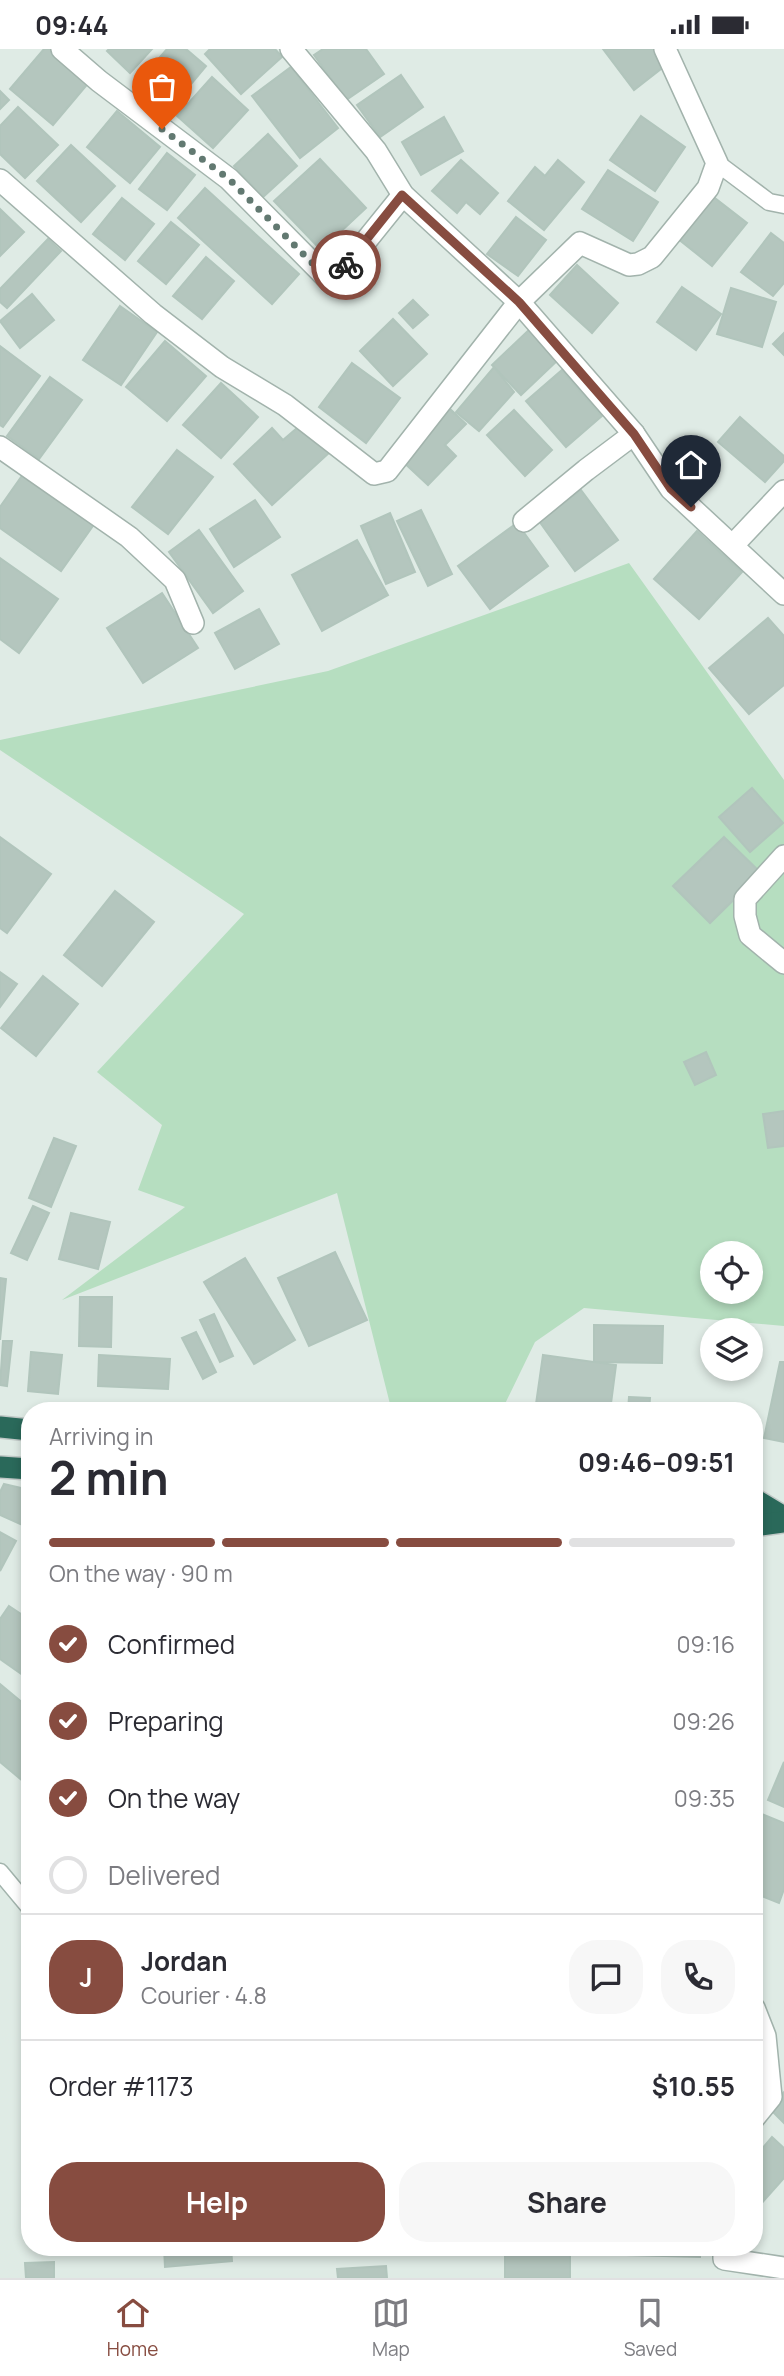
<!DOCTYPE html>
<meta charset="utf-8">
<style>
body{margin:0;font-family:Manrope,sans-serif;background:#f7f7f7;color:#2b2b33;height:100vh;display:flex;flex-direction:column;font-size:26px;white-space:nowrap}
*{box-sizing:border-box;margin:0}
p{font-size:23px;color:#7c7c81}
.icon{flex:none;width:38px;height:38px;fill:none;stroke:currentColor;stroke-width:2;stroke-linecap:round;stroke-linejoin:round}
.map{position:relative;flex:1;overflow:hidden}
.drawer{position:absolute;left:21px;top:1353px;width:742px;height:854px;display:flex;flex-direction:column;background:#fff;border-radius:28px;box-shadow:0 4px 10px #0003}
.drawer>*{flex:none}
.buttons{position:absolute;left:700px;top:1192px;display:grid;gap:14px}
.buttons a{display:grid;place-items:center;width:63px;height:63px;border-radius:50%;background:#fff;box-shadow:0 4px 10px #0003;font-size:35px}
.pin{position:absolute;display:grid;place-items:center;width:60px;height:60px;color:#fff;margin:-72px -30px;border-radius:50% 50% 50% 0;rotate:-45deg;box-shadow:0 0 7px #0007}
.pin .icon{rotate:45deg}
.courier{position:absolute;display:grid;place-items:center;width:70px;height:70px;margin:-35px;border:5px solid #874c40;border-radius:50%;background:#fff;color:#222;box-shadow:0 2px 9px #0007}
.head em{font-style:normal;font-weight:700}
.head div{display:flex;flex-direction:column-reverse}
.head{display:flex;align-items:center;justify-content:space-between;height:119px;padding:0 28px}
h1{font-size:46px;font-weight:700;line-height:52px}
.bar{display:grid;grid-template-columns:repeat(4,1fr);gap:10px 7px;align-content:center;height:84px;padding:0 28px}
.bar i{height:9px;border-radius:5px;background:#e1e1e2}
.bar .selected{background:#874c40}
.bar p{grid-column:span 4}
.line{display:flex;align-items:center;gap:18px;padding:0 28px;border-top:2px solid #e1e1e2}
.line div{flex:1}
.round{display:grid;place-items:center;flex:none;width:74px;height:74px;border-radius:28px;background:#f7f7f7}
ol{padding:0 28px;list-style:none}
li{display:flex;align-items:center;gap:21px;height:77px}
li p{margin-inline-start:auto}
li .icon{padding:7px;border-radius:50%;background:#874c40;color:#fff;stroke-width:4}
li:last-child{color:#7c7c81}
li i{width:38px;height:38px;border:4px solid #e1e1e2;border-radius:50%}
.cta{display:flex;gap:14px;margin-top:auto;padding:14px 28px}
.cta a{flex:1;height:80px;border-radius:28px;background:#874c40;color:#fff;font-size:28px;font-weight:700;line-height:80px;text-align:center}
.cta a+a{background:#f7f7f7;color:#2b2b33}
.status{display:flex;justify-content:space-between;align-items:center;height:49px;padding:0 35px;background:#fff;direction:ltr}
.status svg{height:19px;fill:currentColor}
.tabs{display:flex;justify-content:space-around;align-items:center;height:98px;border-top:2px solid #e1e1e2;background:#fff;font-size:19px;color:#7c7c81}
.tabs a{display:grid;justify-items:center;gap:4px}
.tabs .selected{color:#874c40}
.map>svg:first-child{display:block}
.green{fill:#b6dec0;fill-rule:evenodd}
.building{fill:#b4c6be;stroke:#b1c5bc;stroke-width:2}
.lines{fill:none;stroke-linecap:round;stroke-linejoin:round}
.lane-casing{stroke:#a2b3ac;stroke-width:19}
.street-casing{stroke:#a2b3ac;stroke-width:24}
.highway-casing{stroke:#c0c8c6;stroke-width:24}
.lane{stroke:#fff;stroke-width:16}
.street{stroke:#fff;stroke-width:21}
.highway{stroke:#2a695a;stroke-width:21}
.done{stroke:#627971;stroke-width:7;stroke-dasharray:0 12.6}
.route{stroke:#874c40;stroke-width:9}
</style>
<div class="status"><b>09:44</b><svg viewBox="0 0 49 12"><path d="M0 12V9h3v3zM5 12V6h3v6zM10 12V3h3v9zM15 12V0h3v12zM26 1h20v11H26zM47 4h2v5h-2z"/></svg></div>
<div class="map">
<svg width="784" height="2229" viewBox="0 0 784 2229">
<rect width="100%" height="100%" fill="#dfebe5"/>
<path class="green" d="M 629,514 L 784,731 L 784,1277 L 584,1259 L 535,1293 L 502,1361 L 419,1362 L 391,1359 L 337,1144 L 62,1251 L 185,1158 L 138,1141 L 162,1076 L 97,1023 L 244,865 L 0,701 L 0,691 L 328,622 ZM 712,1204 L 751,1204 L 751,1242 L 712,1242 Z"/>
<g class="building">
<polygon points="44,0 52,0 90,32 53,76 10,40"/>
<polygon points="109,0 152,0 130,24 107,2"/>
<polygon points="167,0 186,0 206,17 166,65 134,38"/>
<polygon points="210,0 275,0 282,8 241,45 205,5"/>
<polygon points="323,0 366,0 384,25 346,51 314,6"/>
<polygon points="603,0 654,0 666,16 634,41"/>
<polygon points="291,18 338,79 300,109 252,47"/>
<polygon points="401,26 423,58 380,88 357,56"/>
<polygon points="212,28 248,61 213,99 177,67"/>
<polygon points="0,42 9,51 0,60"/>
<polygon points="18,58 58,96 25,129 0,105 0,77"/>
<polygon points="117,62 160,98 130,134 87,98"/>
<polygon points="641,67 685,98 655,142 610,111"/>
<polygon points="444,68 463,102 421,126 402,93"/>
<polygon points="268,85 297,117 263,148 234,117"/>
<polygon points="71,96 115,137 81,173 37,132"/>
<polygon points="167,104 195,126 167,161 139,140"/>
<polygon points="320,110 366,159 321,201 274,152"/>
<polygon points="461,111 498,144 480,165 466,153 457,164 432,142"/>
<polygon points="558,111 584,133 544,181 508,152 535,118 545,127"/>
<polygon points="608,121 658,153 633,192 582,160"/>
<polygon points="205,139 299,225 272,255 178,169"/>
<polygon points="711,146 747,174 712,217 677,189"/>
<polygon points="122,149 154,175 125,211 93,185"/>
<polygon points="0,160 24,183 0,207"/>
<polygon points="516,168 546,191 518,227 487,205"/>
<polygon points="171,173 199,196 166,235 138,212"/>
<polygon points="771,184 784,194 784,234 773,247 741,223"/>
<polygon points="48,190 61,202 7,259 0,253 0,240"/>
<polygon points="206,208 234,232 202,270 173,247"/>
<polygon points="577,216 618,254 592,284 550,246"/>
<polygon points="682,238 721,265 696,301 657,273"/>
<polygon points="731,239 776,253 762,298 717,285"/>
<polygon points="32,245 54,271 20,299 0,272"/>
<polygon points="413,251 428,266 413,279 399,264"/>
<polygon points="120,257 157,283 121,336 83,311"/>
<polygon points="393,270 427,305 393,337 360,302"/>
<polygon points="530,280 559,310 521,346 492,316"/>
<polygon points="784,284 784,306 773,295"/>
<polygon points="165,292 206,327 167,372 126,338"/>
<polygon points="0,297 40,327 3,378 0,376"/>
<polygon points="352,314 400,349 366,394 319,358"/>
<polygon points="494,318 514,343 479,382 456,363"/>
<polygon points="562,321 602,367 566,398 526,352"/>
<polygon points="50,328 82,351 39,410 7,387"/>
<polygon points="221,334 258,368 221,409 183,376"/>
<polygon points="449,359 466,375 445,396 456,407 428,436 400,410"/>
<polygon points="514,361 552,401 525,427 487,386"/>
<polygon points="740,368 784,407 784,412 765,433 718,393"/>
<polygon points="303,374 330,403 272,456 234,415 272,379 283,391"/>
<polygon points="177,401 213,428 168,485 132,458"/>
<polygon points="24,424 95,474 61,522 0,479 0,458"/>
<polygon points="581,441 618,491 575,522 539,472"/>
<polygon points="255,451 280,488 234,518 210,480"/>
<polygon points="421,461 452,525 428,537 397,472"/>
<polygon points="390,464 415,523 386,535 361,477"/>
<polygon points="517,474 548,517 490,560 458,517"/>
<polygon points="199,481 243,542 213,564 169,503"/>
<polygon points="697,482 742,523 699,570 654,530"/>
<polygon points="357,491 388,546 322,582 292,526"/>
<polygon points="0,509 58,550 19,604 0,590"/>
<polygon points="162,544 198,599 143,634 107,579"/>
<polygon points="259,560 279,595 235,620 215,584"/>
<polygon points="768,569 784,587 784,636 749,665 709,619"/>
<polygon points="752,739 783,774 750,803 719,768"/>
<polygon points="0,788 51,825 7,884 0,879"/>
<polygon points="724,788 761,824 710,874 673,837"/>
<polygon points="115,842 154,873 102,937 64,906"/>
<polygon points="0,923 17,935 0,958"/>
<polygon points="43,927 78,955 36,1007 1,979"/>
<polygon points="706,1003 716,1026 695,1036 684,1013"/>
<polygon points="784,1062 784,1097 768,1099 763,1065"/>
<polygon points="54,1089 76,1097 51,1158 29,1149"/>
<polygon points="33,1157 49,1164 27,1211 11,1204"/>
<polygon points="71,1164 110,1173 98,1220 59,1210"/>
<polygon points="335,1203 367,1271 309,1297 278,1229"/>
<polygon points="245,1209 295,1291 254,1315 204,1233"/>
<polygon points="0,1229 6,1230 0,1291"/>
<polygon points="80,1248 112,1248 111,1298 79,1297"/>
<polygon points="214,1265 233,1307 220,1313 200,1271"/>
<polygon points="594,1276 663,1277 662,1314 594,1313"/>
<polygon points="196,1283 216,1323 203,1330 182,1289"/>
<polygon points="3,1292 12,1292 7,1337 0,1336"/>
<polygon points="31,1303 62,1306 58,1345 28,1342"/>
<polygon points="99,1306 170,1310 168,1340 98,1337"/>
<polygon points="543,1306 616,1316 610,1362 535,1362"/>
<polygon points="780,1313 784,1313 784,1393 764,1389"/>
<polygon points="629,1348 650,1349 649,1362 628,1362"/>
<polygon points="4,1435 30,1441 30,1470 27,1478 0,1466 0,1443"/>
<polygon points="0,1483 16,1492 0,1522"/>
<polygon points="9,1557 30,1571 30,1631 0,1610 0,1570"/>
<polygon points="0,1635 30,1660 30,1738 0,1713"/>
<polygon points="784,1713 784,1758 768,1751"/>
<polygon points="759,1764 784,1774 784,1840 779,1854 754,1844 754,1776"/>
<polygon points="784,2043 784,2074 768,2058"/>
<polygon points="772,2088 784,2099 784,2129 759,2157 754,2153 754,2109"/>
<polygon points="164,2198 231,2198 232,2212 165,2218"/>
<rect x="505" y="2198" width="65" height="31"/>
<polygon points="627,2198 700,2198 700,2208 627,2206"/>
<polygon points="54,2213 54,2229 26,2229 25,2214"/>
<polygon points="386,2217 387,2229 338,2229 337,2220"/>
</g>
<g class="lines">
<defs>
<g id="lane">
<polyline points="717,114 769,153 784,156"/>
<polyline points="0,1823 30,1859"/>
</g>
<g id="street">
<polyline points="62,0 99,32 229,130 332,234 403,146"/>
<polyline points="291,0 376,102 403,146 519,253 634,385 671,440 784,545"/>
<polyline points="0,131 153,265 222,318 285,356 374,425 387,422 519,253 580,194 629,216 638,215 652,208 708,139 717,114 665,0"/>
<polyline points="0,398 129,488 175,531 193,574"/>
<polyline points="524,472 586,421 634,385"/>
<polyline points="733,496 784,442"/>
<polyline points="784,807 745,850 745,867 750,886 784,914"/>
<polyline points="754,1959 765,1987 771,2048 754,2069"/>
<polyline points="724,2198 724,2210 784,2219"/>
</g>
<g id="highway">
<polyline points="0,1378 30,1381"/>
<polyline points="0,1418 30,1420"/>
<polyline points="754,1450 784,1468"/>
<polyline points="754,1477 784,1473"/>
</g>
</defs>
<use href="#lane" class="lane-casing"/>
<use href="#street" class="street-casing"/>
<use href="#highway" class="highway-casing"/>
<use href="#lane" class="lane"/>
<use href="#street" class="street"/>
<use href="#highway" class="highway"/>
</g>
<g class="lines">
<polyline class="done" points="162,80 229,130 332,234 346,216"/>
<polyline class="route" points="346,216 402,146 519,253 634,385 671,440 691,458"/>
</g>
</svg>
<div class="buttons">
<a><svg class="icon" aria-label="locate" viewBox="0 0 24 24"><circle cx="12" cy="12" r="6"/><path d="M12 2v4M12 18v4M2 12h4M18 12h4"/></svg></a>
<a><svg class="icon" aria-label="layers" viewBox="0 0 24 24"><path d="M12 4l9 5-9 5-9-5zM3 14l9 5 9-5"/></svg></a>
</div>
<div class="pin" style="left:162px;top:80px;background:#ea580c"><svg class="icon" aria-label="bag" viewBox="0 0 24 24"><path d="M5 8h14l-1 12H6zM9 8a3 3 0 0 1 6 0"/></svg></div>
<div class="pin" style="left:691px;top:458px;background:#1f2937"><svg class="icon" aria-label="home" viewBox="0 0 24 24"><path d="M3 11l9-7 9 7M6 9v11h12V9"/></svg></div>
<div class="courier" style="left:346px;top:216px"><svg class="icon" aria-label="bike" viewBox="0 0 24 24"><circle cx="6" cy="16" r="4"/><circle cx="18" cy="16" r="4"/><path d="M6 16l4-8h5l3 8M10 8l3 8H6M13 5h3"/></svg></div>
<section class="drawer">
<div class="head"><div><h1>2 min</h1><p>Arriving in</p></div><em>09:46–09:51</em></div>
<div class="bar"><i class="selected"></i><i class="selected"></i><i class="selected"></i><i></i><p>On the way · 90 m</p></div>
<ol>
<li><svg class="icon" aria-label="check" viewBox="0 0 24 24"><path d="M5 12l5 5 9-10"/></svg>Confirmed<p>09:16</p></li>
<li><svg class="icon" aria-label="check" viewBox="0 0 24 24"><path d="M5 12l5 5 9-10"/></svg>Preparing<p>09:26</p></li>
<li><svg class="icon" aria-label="check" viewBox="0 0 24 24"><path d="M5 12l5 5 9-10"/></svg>On the way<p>09:35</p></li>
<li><i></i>Delivered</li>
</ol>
<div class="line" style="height:126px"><b class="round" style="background:#874c40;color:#fff">J</b><div><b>Jordan</b><p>Courier · 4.8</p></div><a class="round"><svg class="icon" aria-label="chat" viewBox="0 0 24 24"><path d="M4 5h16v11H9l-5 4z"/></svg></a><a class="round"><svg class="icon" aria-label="phone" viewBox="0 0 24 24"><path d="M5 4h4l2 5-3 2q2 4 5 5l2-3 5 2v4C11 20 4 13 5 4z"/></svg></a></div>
<div class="line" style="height:91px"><div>Order #1173</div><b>$10.55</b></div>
<div class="cta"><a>Help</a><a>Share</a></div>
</section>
</div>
<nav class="tabs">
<a class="selected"><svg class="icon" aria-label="home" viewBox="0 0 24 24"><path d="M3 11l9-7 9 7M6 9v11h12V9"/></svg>Home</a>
<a><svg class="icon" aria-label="map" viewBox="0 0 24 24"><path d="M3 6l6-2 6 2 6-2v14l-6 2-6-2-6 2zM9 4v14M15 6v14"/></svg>Map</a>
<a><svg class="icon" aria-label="saved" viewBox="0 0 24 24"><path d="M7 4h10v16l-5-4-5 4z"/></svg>Saved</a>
</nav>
